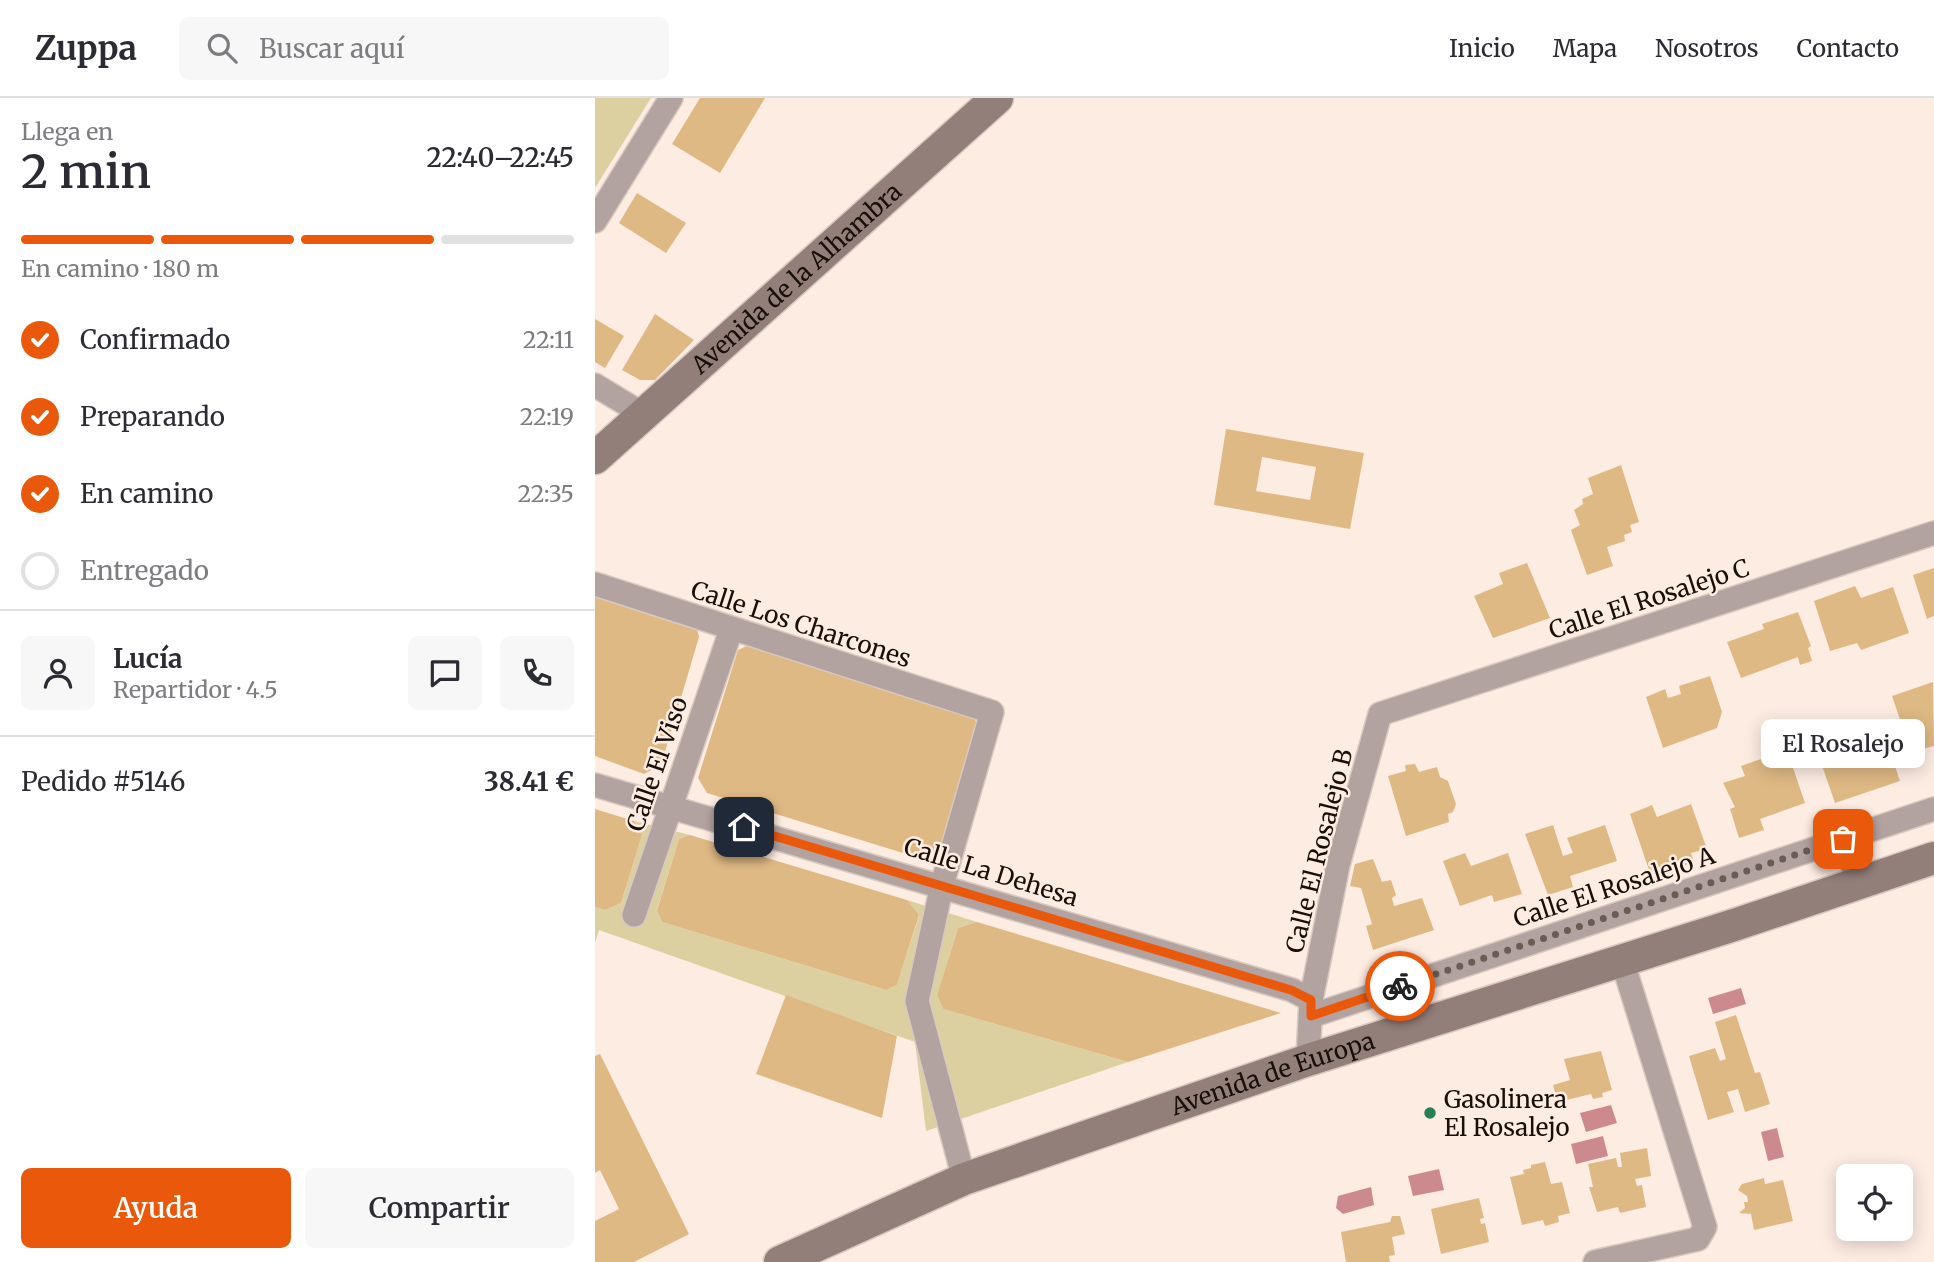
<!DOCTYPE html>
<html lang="es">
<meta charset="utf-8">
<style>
body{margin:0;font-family:Merriweather,serif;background:#f7f7f7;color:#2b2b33;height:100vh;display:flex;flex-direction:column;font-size:26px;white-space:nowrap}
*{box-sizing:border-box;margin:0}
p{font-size:23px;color:#7c7c81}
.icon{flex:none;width:38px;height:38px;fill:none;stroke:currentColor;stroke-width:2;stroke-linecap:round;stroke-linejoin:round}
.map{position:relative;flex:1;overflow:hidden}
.details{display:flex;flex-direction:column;background:#fff;width:595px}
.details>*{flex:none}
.controls{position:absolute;left:1241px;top:1066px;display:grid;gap:14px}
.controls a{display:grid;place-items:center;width:77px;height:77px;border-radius:10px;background:#fff;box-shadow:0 4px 18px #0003;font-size:35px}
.pin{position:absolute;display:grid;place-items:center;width:60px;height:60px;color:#fff;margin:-30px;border-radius:14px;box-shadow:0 4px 10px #0006}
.courier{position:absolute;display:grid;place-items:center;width:70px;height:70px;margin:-35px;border:5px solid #ea580c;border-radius:50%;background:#fff;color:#222;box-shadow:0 2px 9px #0007}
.bubble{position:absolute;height:49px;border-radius:10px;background:#fff;box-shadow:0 4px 18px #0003;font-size:23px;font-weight:600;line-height:49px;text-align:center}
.summary em{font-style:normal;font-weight:600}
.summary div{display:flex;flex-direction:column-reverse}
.summary{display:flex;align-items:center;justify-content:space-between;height:119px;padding:0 21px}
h1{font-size:46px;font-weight:600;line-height:52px}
.bar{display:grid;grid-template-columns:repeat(4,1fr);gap:10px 7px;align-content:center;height:84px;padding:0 21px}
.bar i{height:9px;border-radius:5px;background:#e1e1e2}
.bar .on{background:#ea580c}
.bar p{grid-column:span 4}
.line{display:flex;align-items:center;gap:18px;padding:0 21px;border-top:2px solid #e1e1e2}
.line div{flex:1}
.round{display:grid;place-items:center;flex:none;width:74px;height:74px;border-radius:10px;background:#f7f7f7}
ol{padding:0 21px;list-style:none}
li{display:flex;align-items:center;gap:21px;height:77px}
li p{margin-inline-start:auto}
li .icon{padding:7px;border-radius:50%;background:#ea580c;color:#fff;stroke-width:4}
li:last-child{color:#7c7c81}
li i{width:38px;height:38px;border:4px solid #e1e1e2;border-radius:50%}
.button{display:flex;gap:14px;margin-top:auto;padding:14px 21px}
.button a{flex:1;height:80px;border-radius:10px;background:#ea580c;color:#fff;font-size:28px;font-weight:600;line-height:80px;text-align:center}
.button a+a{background:#f7f7f7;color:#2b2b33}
header{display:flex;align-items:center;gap:42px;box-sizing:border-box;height:98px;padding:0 35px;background:#fff;border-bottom:2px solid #e1e1e2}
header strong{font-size:33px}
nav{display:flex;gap:38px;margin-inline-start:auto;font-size:24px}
.search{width:490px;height:63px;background:#f7f7f7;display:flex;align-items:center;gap:18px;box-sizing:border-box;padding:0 24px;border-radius:10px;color:#7c7c81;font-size:26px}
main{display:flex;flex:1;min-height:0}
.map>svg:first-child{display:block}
.green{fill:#dcd0a1}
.water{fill:#cc8a8f}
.building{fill:#dfb984;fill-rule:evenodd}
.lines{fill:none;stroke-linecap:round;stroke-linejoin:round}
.street-casing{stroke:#d8c9bf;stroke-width:26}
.secondary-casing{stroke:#d8c9bf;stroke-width:35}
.street{stroke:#b2a3a0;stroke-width:23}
.secondary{stroke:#937f7a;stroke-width:32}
.done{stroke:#685c55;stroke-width:7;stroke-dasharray:0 12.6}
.route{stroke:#ea580c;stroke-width:9}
.poi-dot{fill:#2a7f52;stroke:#fdece2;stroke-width:2.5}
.labels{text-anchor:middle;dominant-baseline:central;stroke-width:5;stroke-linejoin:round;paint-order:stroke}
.street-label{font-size:24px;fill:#180f09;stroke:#fdece2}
.poi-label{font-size:24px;fill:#180f09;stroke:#fdece2;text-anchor:start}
</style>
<header>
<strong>Zuppa</strong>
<div class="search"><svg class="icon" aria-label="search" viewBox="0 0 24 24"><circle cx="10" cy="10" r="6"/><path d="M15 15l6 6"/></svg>Buscar aquí</div>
<nav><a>Inicio</a><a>Mapa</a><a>Nosotros</a><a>Contacto</a></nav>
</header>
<main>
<section class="details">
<div class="summary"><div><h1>2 min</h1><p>Llega en</p></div><em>22:40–22:45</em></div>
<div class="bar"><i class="on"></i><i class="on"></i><i class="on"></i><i></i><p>En camino · 180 m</p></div>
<ol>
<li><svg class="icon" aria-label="check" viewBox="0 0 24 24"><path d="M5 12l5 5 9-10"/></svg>Confirmado<p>22:11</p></li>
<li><svg class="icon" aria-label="check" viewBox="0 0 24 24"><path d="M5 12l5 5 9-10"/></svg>Preparando<p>22:19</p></li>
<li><svg class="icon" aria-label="check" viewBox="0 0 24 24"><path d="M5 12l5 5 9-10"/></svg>En camino<p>22:35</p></li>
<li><i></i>Entregado</li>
</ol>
<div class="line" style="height:126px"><a class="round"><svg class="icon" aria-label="person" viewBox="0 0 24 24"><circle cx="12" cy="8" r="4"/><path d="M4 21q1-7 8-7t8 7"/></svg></a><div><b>Lucía</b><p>Repartidor · 4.5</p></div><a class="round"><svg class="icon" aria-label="chat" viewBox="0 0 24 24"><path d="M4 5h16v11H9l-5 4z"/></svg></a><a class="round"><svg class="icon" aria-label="phone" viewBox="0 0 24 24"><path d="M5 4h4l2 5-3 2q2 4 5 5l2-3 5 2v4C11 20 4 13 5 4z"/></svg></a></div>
<div class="line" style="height:91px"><div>Pedido #5146</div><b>38.41 €</b></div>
<div class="button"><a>Ayuda</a><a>Compartir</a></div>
</section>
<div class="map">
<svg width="1339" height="1164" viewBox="0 0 1339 1164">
<rect width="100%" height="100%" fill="#fdece2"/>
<g class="green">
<polygon points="0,0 56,0 0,90"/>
<polygon points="39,723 95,737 84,741 62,811 67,824 291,892 302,887 324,818 312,802 382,824 363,830 342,897 348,911 533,964 331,1033 320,944 4,832 0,845 0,809 10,812 26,805 47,737"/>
</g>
<g class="water">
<polygon points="1146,890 1151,906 1118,916 1113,900"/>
<polygon points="1016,1007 1022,1025 991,1034 985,1015"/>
<polygon points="1182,1030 1189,1059 1173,1063 1166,1034"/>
<polygon points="1008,1038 1013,1058 981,1066 976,1046"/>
<polygon points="844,1071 849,1092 818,1098 813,1078"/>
<polygon points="776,1089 779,1107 748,1116 741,1110 743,1098"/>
</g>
<g class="building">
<polygon points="105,0 170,0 125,75 77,46"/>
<polygon points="42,95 91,125 71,155 24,125"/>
<polygon points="60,216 99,242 60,282 45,282 27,272"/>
<polygon points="0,221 29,238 10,270 0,264"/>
<path d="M 631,331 L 769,355 L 755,431 L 619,407 ZM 667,359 L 721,369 L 715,402 L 661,393 Z"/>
<polygon points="1026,367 1044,424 1035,427 1037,434 1029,437 1030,443 1012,449 1018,468 992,477 976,432 985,427 979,412 988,406 987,401 998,396 993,380"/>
<polygon points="932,465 955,520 898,540 879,498 908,486 904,475"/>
<polygon points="1339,470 1339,518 1332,521 1318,477"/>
<polygon points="1260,488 1266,500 1298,489 1314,535 1266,552 1262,545 1235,553 1219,503"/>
<polygon points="0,493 101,526 104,539 66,667 49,676 0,658"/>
<polygon points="1203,514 1216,548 1213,550 1217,563 1205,567 1203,559 1146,580 1132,544 1169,531 1167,526"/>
<polygon points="156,546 376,616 384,628 346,752 331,762 112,695 103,680 143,552"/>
<polygon points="1115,578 1127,614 1122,630 1068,650 1051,599 1070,591 1073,600 1086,596 1084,588"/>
<polygon points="1338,584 1339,648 1316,654 1297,598"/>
<polygon points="1287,630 1305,683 1240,705 1222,653"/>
<polygon points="1192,652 1210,705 1165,721 1169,732 1144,740 1135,711 1140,709 1128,685 1150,678 1146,668"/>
<polygon points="820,666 824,674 842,669 845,679 853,683 861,706 858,714 853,716 854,724 811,738 793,678 811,673 810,667"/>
<polygon points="1096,706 1112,751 1096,755 1099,764 1081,771 1079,766 1055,775 1035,716 1057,707 1062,719"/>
<polygon points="0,711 39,723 47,737 26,805 10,812 0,809"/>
<polygon points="958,727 968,758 978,755 972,740 1010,727 1022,763 975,778 978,789 953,797 930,736"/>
<polygon points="95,737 312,802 324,817 302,887 291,892 67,824 62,812 84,741"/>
<polygon points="870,755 876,768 913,755 927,796 899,804 897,797 865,808 848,763"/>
<polygon points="778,761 787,784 796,782 801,797 797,800 799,808 827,800 839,832 778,852 771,828 777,826 766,790 755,788 760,766"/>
<polygon points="382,824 686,915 533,964 348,911 342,897 363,830"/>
<polygon points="191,897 302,938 287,1020 161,976"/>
<polygon points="1141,917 1160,975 1165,974 1175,1006 1150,1014 1143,991 1132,994 1139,1014 1113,1022 1094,958 1120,950 1125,963 1131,961 1120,924"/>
<polygon points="1006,953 1017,992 1007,995 1008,999 998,1001 996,996 963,1004 958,987 975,982 969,961"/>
<polygon points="5,956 94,1136 39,1164 0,1164 0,1123 24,1111 5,1072 0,1075 0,958"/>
<polygon points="1052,1050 1056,1078 1040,1081 1042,1088 1047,1087 1051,1109 1025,1115 1023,1109 1002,1114 994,1089 998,1089 993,1066 1021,1060 1023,1069 1027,1069 1025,1055"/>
<polygon points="950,1064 956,1086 967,1084 975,1115 963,1118 964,1124 950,1128 948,1122 927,1127 915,1079 929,1076 928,1072 936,1070 936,1067"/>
<polygon points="1169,1080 1170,1086 1188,1082 1198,1123 1159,1132 1156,1116 1144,1115 1150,1110 1149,1104 1153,1104 1152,1098 1143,1092 1147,1086"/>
<polygon points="884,1100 889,1120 885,1121 886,1126 890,1125 894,1144 846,1156 836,1111"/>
<polygon points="797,1118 805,1118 810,1136 797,1139 800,1157 794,1158 795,1164 751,1164 746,1134 795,1124"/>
</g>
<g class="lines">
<defs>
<g id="street">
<polyline points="0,123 76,0"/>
<polyline points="0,287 46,315"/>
<polyline points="0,486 397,614 347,787 322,903 369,1081"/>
<polyline points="0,687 697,892 716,902 713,962"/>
<polyline points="1248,741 1264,785"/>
<polyline points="39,817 136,532"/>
<polyline points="716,902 743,767 785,616 1339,435"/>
<polyline points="716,918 1339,711"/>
<polyline points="1000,1164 1103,1141 1110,1129 1027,862"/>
</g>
<g id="secondary">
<path id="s1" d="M 0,360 L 402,0"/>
<path id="s2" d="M 185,1164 L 369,1081 L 713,962 L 1136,828 L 1339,760"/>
</g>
</defs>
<use href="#street" class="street-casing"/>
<use href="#secondary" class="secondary-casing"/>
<use href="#street" class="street"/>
<use href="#secondary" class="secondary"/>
</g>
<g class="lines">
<polyline class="done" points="805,888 1248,741"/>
<polyline class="route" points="149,729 696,892 716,902 716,918 805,888"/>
</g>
<circle class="poi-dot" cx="835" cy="1015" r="7"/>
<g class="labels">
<g class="street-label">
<text stroke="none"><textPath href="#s1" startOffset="270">Avenida de la Alhambra</textPath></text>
<text transform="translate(1054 501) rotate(-18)">Calle El Rosalejo C</text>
<text transform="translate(206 526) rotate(18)">Calle Los Charcones</text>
<text transform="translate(62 666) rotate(-71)">Calle El Viso</text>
<text transform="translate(724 753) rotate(-76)">Calle El Rosalejo B</text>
<text transform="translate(396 774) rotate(17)">Calle La Dehesa</text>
<text transform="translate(1019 789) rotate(-18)">Calle El Rosalejo A</text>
<text stroke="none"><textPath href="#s2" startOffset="528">Avenida de Europa</textPath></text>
</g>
<g class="poi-label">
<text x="849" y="1001">Gasolinera<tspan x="849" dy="28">El Rosalejo</tspan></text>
</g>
</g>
</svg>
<div class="controls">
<a><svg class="icon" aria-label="locate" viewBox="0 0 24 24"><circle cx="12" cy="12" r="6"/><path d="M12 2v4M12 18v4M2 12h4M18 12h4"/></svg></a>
</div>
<div class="pin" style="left:1248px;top:741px;background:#ea580c"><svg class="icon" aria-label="bag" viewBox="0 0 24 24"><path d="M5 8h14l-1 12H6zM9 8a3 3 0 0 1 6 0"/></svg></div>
<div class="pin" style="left:149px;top:729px;background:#1f2937"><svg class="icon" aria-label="home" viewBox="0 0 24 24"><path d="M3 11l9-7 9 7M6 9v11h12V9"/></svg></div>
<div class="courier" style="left:805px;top:888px"><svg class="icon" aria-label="bike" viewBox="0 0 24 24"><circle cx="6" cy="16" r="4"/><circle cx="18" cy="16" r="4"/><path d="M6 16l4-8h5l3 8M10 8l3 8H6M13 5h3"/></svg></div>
<div class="bubble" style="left:1166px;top:621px;width:164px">El Rosalejo</div>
</div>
</main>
